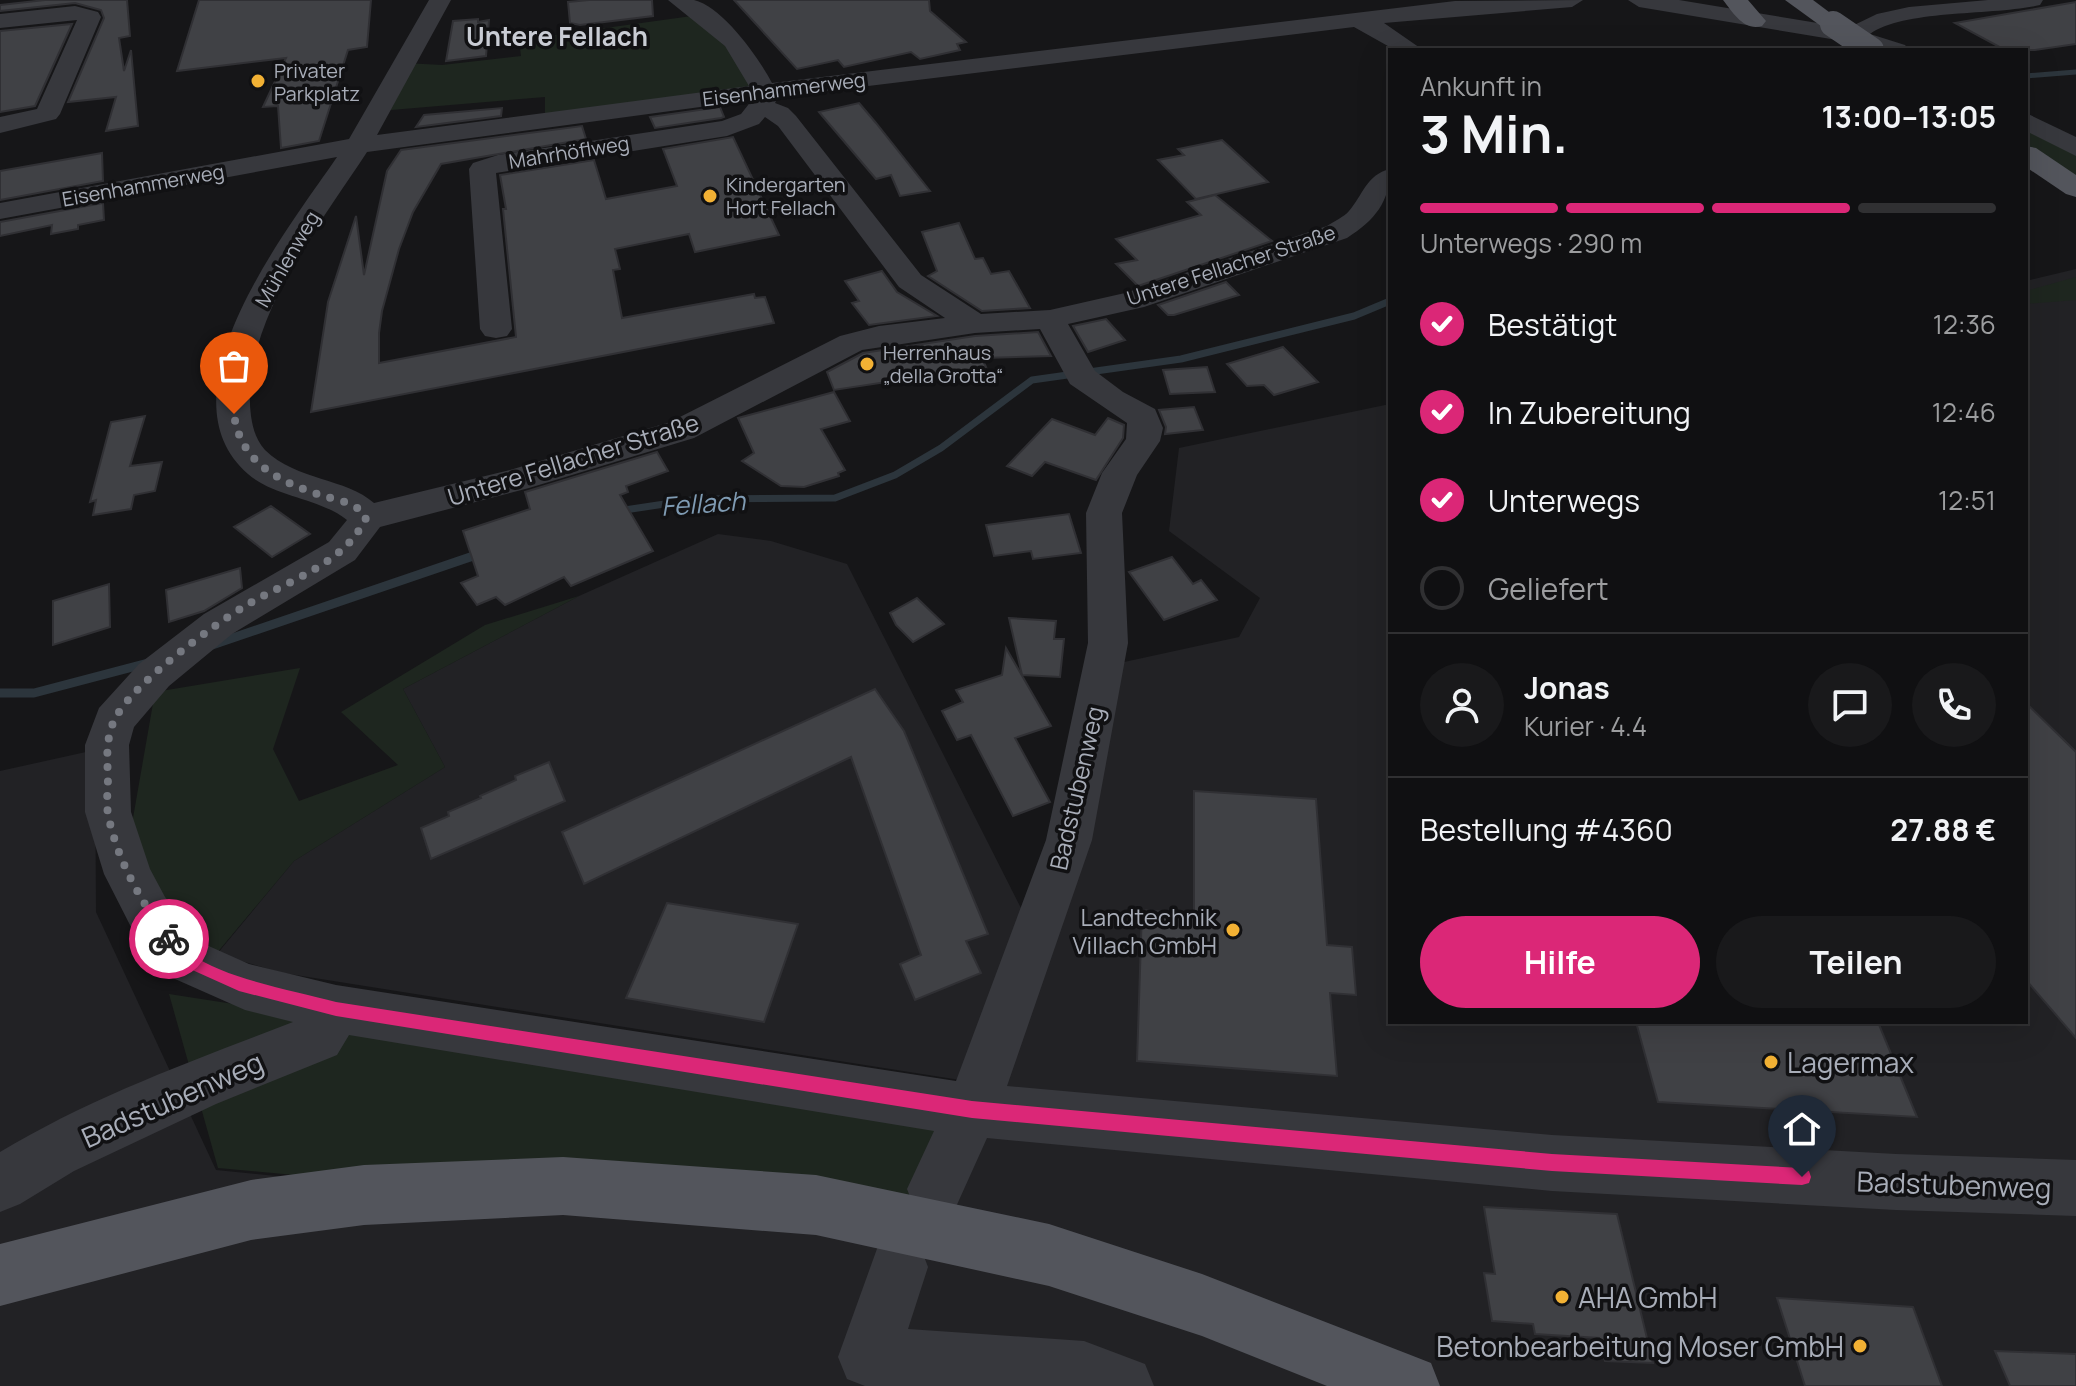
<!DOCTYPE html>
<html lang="de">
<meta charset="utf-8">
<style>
body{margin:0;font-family:Manrope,sans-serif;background:#19191b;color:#f1f3f6;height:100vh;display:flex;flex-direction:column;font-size:30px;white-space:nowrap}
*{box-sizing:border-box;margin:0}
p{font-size:26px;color:#9c9d9f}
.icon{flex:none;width:44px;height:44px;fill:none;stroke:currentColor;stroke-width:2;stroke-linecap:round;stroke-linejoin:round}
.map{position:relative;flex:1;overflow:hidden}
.panel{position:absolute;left:1388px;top:48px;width:640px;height:976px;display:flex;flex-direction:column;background:#101012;border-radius:0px;box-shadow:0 8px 32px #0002,0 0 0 2px #303032}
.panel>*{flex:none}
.pin{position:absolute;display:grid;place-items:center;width:68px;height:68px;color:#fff;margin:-82px -34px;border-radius:50% 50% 50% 0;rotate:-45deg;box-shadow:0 0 8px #0007}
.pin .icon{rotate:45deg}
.courier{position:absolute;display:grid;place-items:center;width:80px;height:80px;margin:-40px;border:6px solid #db2777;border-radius:50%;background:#fff;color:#222;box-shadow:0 2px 10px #0007}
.headline em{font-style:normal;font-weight:700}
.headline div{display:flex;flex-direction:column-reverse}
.headline{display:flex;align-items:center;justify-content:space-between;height:136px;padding:0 32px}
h1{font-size:52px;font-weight:700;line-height:60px}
.bar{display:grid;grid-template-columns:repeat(4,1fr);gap:12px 8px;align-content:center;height:96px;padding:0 32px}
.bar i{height:10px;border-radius:6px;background:#303032}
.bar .selected{background:#db2777}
.bar p{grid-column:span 4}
.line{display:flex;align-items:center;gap:20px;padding:0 32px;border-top:2px solid #303032}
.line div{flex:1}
.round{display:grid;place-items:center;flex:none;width:84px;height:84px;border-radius:42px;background:#19191b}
ol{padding:0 32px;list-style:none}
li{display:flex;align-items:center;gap:24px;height:88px}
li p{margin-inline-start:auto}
li .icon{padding:8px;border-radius:50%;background:#db2777;color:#fff;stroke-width:4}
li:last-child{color:#9c9d9f}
li i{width:44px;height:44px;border:4px solid #303032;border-radius:50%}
.cta{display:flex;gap:16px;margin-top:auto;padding:16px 32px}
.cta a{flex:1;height:92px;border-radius:48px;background:#db2777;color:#fff;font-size:32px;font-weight:700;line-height:92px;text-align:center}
.cta a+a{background:#19191b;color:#f1f3f6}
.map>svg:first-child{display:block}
.built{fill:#222225}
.green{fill:#1e261f}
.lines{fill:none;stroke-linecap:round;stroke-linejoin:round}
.stream-far2{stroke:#2c353c;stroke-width:5}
.stream-far1{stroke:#2c353c;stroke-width:7}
.stream{stroke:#2c353c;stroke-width:9}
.building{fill:#404145;stroke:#303034;stroke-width:2}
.minor{fill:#37383d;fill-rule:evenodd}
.major{fill:#53555c;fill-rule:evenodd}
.major-bridge{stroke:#53555c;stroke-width:26}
.route{fill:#db2777}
.done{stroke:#757880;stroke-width:8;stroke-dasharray:0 14.4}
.poi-dot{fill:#f2b134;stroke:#111113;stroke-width:3}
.labels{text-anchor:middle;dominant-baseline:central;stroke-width:7;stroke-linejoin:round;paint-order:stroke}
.far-poi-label{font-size:20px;fill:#a8adb8;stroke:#111113;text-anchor:start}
.far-street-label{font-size:20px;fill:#a8adb8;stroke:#111113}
.street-label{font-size:24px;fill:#a8adb8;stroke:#111113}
.poi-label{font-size:24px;fill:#a8adb8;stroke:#111113;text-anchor:end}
.far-district-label{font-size:26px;font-weight:bold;fill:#c9ccd4;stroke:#111113}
.water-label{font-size:26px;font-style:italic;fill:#7f9bb3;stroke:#111113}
.near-poi-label{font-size:28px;fill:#a8adb8;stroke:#111113;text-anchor:start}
.near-street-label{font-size:28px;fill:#a8adb8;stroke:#111113}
</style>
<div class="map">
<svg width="2076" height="1386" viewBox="0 0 2076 1386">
<rect width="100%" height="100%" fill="#161618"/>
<g class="built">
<polygon points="2076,269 2076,1386 0,1386 0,771 95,750 96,912 216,1170 928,1242 1115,664 1239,637 1260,598 1169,531 1179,448 1390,404 1390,1022 2026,1022 2026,281"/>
<polygon points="718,534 771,541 847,564 1028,922 960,1080 283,973 217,954 294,861 445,767 403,689 579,596"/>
</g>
<g class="green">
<polygon points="699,15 730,39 758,90 545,119 545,97 379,111 404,63 442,65 521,56 519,40"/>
<polygon points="2026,128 2076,155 2076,177 2026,144"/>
<polygon points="2076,277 2076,300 2026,304 2026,291"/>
<polygon points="579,596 403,689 445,767 294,861 216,954 177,919 129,841 155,692 300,668 273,749 299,801 398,765 341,712 485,625"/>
<polygon points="169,994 954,1115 911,1232 218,1168"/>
</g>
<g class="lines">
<polyline class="stream-far2" points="2026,76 2076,72"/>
<polyline class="stream-far1" points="618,511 698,499 835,498 895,475 941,448 1032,380 1181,359 1354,316 1390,301"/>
<g class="stream">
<polyline points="212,645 482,553"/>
<polyline points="0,693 34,693 148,663"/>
</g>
</g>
<g class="building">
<polygon points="45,0 127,0 130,36 119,38 124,71 131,50 138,126 106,131 116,97 68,102 104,18 101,10 75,3 0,11 0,5"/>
<polygon points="199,0 371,0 367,47 348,50 319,141 281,148 278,106 263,107 286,58 177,71"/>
<polygon points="589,0 652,0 653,16 580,25 570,23 568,2"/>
<polygon points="734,0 929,0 930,11 966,42 957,44 960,50 920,59 911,52 844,67 838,60 797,69"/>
<polygon points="2076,2 2076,44 2035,50 2005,50 1955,23"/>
<polygon points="478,19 478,22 489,20 486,56 446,61 453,21"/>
<polygon points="72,24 35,106 0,112 0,31"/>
<polygon points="859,103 876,123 930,191 900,196 891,175 876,179 819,112"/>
<polygon points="720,107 724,117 721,118 655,128 650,117"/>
<polygon points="502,108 501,116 416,127 424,115"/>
<polygon points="582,126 586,139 441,164 413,212 399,249 382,311 379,333 379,363 516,337 503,209 506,209 500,175 594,160 606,199 677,186 663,149 733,137 779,235 695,252 689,234 615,249 620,269 613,270 622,318 754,294 755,298 765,297 774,323 311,412 328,302 356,216 364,275 387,171 401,150"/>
<polygon points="1222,140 1268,182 1196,199 1158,160 1184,155 1178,149"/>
<polygon points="102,153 103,181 0,200 0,171"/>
<polygon points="1215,195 1272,241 1138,286 1116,264 1137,260 1116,239 1201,215 1187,202"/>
<polygon points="103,203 104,220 78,225 78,229 51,234 52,225 0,236 0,222"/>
<polygon points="959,223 975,259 983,258 991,274 1009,271 1030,308 982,311 928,276 937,271 922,232"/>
<polygon points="882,271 897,292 937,316 869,325 852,303 859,301 845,281"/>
<polygon points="1226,282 1239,295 1174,315 1168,315 1158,305"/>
<polygon points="1106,319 1125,340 1088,352 1073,326"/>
<polygon points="1038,332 1051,356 982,358 986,367 834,390 827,372 863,353 975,336"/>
<polygon points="1283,347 1318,382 1274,395 1264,385 1247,386 1227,364"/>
<polygon points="1207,367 1215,392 1170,394 1163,370"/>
<polygon points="834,392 850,421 821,429 845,470 838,473 839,476 804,487 781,486 742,461 754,453 738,418"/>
<polygon points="1194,407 1203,430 1165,434 1166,427 1159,410"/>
<polygon points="145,416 130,466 162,462 155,491 134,495 131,509 93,515 96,500 90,502 111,422"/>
<polygon points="1108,418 1124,425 1123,438 1096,480 1045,462 1032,476 1007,466 1052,419 1095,435"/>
<polygon points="657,452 668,471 626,486 628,492 620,495 653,551 571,586 564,577 505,605 496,597 477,605 461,583 478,576 463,531 530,509 525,492"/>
<polygon points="271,506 310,534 272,557 234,527"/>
<polygon points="1069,514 1081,553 1033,559 1031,551 994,556 986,525"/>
<polygon points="1172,557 1193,584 1201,580 1217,600 1164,620 1129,572"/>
<polygon points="240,568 242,588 204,611 169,622 166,590"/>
<polygon points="109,584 110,627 53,645 53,601"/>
<polygon points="917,598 944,624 913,642 896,625 890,613"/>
<polygon points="1009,618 1056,621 1054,639 1064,639 1060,677 1022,675"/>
<polygon points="1006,648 1051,726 1015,738 1050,802 1013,816 971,735 957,740 942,711 963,702 956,690 1002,675"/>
<polygon points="875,689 904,731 988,934 966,941 981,973 915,1000 900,964 921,955 851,757 584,884 562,832"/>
<polygon points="2026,703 2076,752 2076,1038 2026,980"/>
<polygon points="549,762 565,801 431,859 421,828 449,816 448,812 481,798 480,796 516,780 515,776"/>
<polygon points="1194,791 1316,799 1327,945 1352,947 1356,995 1330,993 1337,1076 1137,1061 1142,910 1194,914"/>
<polygon points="667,903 798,924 764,1022 626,998"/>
<polygon points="1636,1022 1878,1022 1917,1117 1658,1102"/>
<polygon points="1484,1207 1617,1214 1653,1363 1605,1361 1599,1338 1535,1334 1533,1324 1492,1321 1484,1273 1495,1274"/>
<polygon points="1777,1298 1913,1307 1942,1386 1805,1386"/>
<polygon points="1995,1351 2076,1354 2076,1386 2010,1386"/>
</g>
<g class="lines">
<g class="minor">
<path d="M 429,0 L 451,0 L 377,135 L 749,86 L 725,46 L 668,0 C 676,0 686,0 694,0 C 723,7 759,58 772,83 L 1455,1 L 1583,0 L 1572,7 L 1384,23 L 1423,50 L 1395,50 L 1354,27 L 778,97 L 775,103 L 788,108 L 796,116 L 921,275 L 981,314 L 1050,310 L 1125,293 L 1327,226 C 1334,221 1344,217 1349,211 C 1363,195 1366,175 1390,169 C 1390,202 1375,220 1347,238 L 1144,307 L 1068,324 L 1095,371 L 1123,392 L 1155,409 L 1163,428 L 1160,441 L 1137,475 L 1122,513 L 1128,643 L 1092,840 L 1007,1086 L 1552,1135 L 1896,1154 L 2076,1160 L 2076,1216 L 1896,1210 L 1552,1191 L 987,1138 L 955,1209 L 935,1217 L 915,1209 L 907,1189 L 934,1131 L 349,1035 L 337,1055 L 216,1104 L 74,1171 L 20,1204 L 0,1212 L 0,1152 C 91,1097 194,1060 293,1022 L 245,1010 L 166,975 L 131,927 L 104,874 L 85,812 L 85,745 L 99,708 L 139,664 L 204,614 L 329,542 L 347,520 C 318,497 276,498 248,474 C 156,394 288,229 337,157 L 0,219 L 0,203 L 349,139 ZM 752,100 L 741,114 L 722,121 L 498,155 L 473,163 L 469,169 L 480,329 L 485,336 L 496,338 L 507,336 L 512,329 L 496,173 L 727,136 L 759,124 L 765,117 L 778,126 L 899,287 L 945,318 L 879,326 L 840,336 L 670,422 L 510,470 L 374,503 C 346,478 297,481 265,450 C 256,440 253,429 251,416 C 239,326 320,224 367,152 ZM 1040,329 L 1070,384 L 1127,423 L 1126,439 L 1102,473 L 1086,513 L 1088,643 L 1046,840 L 956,1081 L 336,985 L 249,964 L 202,943 L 165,897 L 150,869 L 131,812 L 129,745 L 134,727 L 169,686 L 232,634 L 355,560 L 380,527 L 529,488 L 694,438 L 862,350 L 975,333 Z"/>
<path d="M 1628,0 L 1679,0 L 1848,28 L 1877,14 L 1909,7 L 1988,0 L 2043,0 L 2040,5 C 1994,16 1905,9 1870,34 L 1905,45 L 1909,50 L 1873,50 L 1849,42 L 1639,7 Z"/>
<polygon points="75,6 98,12 101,17 60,114 56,119 0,133 0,117 37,109 77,20 0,28 0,14"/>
<polygon points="2026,113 2076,137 2076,156 2026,131"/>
<polygon points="899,1238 920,1246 928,1267 908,1329 1084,1341 1145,1364 1154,1386 865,1386 847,1379 838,1357 878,1246"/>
</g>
<g class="major">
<path d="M 1723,0 L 1748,0 L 1766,21 L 1762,26 C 1744,31 1734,14 1723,0 Z"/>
<polygon points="1785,0 1813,0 1845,24 1841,29 1825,29"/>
<polygon points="2026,146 2036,148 2076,175 2076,197 2066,194 2026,167"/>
<polygon points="563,1157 816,1175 1049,1224 1202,1274 1408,1354 1431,1363 1440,1386 1327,1386 1202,1336 1049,1286 816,1235 563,1215 364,1225 251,1240 0,1306 0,1244 251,1180 364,1165"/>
</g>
<polyline class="major-bridge" points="1833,24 1871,50"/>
</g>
<path class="route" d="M 169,932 C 180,937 182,948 191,954 C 225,979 295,991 336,1002 L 972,1101 L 1552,1154 L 1802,1168 L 1809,1171 L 1811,1177 L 1809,1183 L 1802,1185 L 1552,1171 L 972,1118 L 336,1016 L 239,991 L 179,964 L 161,939 Z"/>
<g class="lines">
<path class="done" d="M 169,939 C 141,902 117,860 108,814 C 106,802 108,789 108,777 C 107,758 106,741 113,723 C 127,687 216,623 250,603 C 292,579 344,564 366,518 C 359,503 339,501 324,496 C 281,483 240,463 234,414"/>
</g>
<g class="poi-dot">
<circle cx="258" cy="81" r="8"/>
<circle cx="710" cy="196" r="8"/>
<circle cx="867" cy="364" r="8"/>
<circle cx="1233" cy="930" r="8"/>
<circle cx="1771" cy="1062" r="8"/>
<circle cx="1562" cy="1297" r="8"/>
<circle cx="1860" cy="1346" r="8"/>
</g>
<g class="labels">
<g class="far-poi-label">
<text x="274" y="70">Privater<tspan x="274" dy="23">Parkplatz</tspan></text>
<text x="726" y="184">Kindergarten<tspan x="726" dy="23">Hort Fellach</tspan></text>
<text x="883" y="352">Herrenhaus<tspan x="883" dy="23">„della Grotta“</tspan></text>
</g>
<g class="far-street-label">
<text transform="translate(784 89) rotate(-7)">Eisenhammerweg</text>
<text transform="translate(569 152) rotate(-9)">Mahrhöflweg</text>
<text transform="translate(143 185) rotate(-10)">Eisenhammerweg</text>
<text transform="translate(287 259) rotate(-60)">Mühlenweg</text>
<text transform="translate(1231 265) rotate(-18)">Untere Fellacher Straße</text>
</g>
<g class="street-label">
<text transform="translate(573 459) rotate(-17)">Untere Fellacher Straße</text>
<text transform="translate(1076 788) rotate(-77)">Badstubenweg</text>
</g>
<g class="poi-label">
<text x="1217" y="916">Landtechnik<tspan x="1217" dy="28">Villach GmbH</tspan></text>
</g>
<g class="far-district-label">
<text x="557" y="36">Untere Fellach</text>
</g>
<g class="water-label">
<text transform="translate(703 503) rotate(-4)">Fellach</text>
</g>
<g class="near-poi-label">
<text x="1787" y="1062">Lagermax</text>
<text x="1578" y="1297">AHA GmbH</text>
<text x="1844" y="1346" text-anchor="end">Betonbearbeitung Moser GmbH</text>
</g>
<g class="near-street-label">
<text transform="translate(172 1099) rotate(-24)">Badstubenweg</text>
<text transform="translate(1954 1184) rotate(2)">Badstubenweg</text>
</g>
</g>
</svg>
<div class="pin" style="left:234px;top:414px;background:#ea580c"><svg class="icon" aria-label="bag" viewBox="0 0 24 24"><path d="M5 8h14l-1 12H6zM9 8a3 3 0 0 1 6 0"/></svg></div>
<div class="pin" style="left:1802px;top:1177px;background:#1f2937"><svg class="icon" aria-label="home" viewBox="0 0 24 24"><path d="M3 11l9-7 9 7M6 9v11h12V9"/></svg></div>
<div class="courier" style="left:169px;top:939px"><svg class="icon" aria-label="bike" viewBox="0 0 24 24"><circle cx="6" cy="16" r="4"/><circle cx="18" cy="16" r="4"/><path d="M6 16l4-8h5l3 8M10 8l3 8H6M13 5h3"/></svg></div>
<section class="panel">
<div class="headline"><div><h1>3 Min.</h1><p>Ankunft in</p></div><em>13:00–13:05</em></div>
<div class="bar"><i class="selected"></i><i class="selected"></i><i class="selected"></i><i></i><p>Unterwegs · 290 m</p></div>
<ol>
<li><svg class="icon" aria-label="check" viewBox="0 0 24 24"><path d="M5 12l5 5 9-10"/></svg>Bestätigt<p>12:36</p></li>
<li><svg class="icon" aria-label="check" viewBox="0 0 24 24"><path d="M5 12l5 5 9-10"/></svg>In Zubereitung<p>12:46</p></li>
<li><svg class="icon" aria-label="check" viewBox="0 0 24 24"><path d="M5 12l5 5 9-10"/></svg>Unterwegs<p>12:51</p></li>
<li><i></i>Geliefert</li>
</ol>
<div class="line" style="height:144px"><a class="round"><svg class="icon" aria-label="person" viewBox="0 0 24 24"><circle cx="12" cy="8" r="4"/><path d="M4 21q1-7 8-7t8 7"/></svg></a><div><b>Jonas</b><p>Kurier · 4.4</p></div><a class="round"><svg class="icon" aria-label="chat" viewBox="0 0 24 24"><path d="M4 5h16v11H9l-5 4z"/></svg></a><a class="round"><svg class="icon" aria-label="phone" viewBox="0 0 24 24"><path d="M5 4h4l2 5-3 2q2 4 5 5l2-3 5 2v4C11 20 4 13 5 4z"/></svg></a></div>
<div class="line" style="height:104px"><div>Bestellung #4360</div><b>27.88 €</b></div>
<div class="cta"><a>Hilfe</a><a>Teilen</a></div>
</section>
</div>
